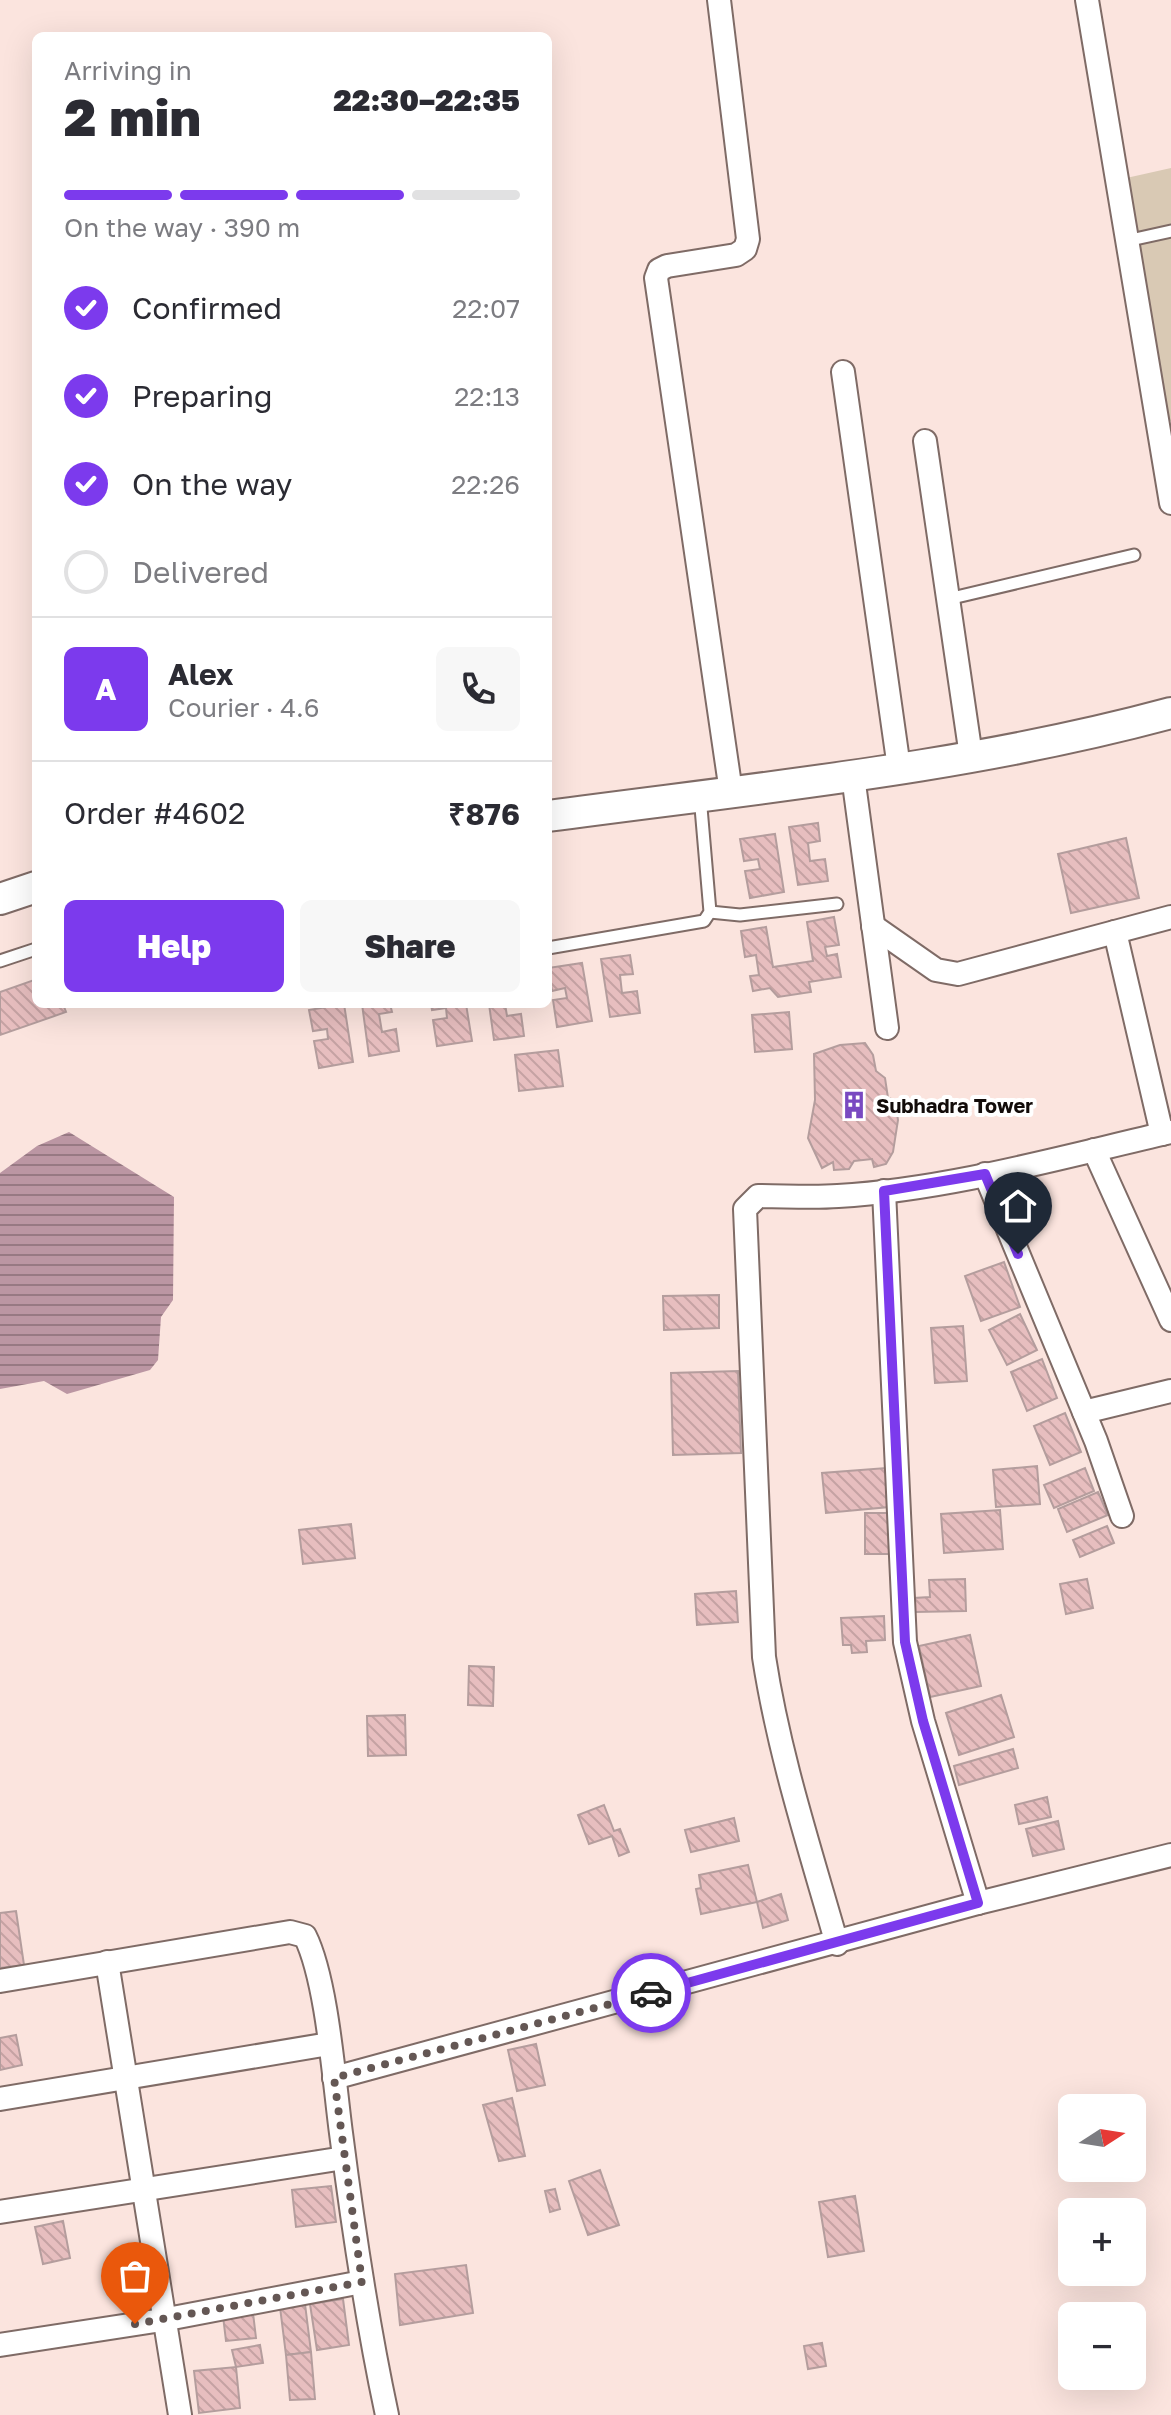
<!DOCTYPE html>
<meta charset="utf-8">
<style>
body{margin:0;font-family:"Golos Text",sans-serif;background:#f7f7f7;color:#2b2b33;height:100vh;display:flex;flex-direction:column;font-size:30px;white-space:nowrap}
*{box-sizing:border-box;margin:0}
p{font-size:26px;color:#7c7c81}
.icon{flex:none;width:44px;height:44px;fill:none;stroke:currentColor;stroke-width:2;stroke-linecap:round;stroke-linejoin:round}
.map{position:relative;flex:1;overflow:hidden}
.details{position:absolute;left:32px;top:32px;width:520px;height:976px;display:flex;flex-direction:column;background:#fff;border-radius:12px;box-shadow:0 8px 32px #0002}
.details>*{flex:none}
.needle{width:52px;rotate:78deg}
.buttons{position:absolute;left:1058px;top:2094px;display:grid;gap:16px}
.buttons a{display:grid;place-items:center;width:88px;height:88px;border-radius:12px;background:#fff;box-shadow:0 8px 32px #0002;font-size:40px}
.pin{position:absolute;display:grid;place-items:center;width:68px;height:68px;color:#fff;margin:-82px -34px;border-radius:50% 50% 50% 0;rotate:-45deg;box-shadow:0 0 8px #0007}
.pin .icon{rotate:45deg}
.courier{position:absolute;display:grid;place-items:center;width:80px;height:80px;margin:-40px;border:6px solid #7c3aed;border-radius:50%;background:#fff;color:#222;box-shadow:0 2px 10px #0007}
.head em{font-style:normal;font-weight:800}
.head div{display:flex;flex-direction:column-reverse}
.head{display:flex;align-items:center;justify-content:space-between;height:136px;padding:0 32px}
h1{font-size:52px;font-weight:800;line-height:60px}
.bar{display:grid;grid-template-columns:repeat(4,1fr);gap:12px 8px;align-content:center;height:96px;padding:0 32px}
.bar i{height:10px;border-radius:6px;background:#e1e1e2}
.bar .current{background:#7c3aed}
.bar p{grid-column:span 4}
.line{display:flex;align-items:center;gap:20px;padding:0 32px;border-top:2px solid #e1e1e2}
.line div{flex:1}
.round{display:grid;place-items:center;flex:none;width:84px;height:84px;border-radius:12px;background:#f7f7f7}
ol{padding:0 32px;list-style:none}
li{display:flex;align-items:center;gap:24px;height:88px}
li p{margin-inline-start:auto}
li .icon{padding:8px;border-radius:50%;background:#7c3aed;color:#fff;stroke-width:4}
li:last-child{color:#7c7c81}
li i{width:44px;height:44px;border:4px solid #e1e1e2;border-radius:50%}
.cta{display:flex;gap:16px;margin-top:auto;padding:16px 32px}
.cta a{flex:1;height:92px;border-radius:12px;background:#7c3aed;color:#fff;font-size:32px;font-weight:800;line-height:92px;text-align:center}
.cta a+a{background:#f7f7f7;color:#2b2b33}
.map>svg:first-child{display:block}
.park{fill:#d9c9b4}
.water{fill:url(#water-rules)}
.building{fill:url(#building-back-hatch);stroke:#b49d9d;stroke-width:2}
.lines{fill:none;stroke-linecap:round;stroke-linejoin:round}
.lane-casing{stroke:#7f6b66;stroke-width:15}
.street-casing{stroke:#7f6b66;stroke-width:26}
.secondary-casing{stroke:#7f6b66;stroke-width:34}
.lane{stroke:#fff;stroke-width:11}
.street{stroke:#fff;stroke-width:22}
.secondary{stroke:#fff;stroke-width:30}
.done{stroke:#645754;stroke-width:8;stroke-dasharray:0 14.4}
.route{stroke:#7c3aed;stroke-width:10}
.labels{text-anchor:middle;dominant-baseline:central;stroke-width:8;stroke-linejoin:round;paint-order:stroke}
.poi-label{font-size:20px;font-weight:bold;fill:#120b09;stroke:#fff;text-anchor:start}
</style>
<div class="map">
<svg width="1171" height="2415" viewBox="0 0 1171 2415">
<defs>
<pattern id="water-rules" width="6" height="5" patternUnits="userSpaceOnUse" patternTransform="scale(2)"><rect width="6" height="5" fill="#bb96a3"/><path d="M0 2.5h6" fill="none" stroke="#977983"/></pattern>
<pattern id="building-back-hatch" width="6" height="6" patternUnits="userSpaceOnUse" patternTransform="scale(2)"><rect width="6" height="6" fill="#e7bebf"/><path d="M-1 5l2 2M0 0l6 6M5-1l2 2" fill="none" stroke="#c5a2a3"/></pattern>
</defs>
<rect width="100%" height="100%" fill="#fbe4de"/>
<polygon class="park" points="1171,168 1171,421 1156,425 1113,181"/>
<polygon class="water" points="69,1132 174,1197 173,1300 161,1317 158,1360 150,1370 67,1394 44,1381 0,1389 0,1173 37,1146"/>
<g class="building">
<polygon points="818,823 820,841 808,843 810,861 825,859 828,881 798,885 789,827"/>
<polygon points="775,834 784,892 750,898 745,871 760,869 758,859 744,861 740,839"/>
<polygon points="1126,838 1139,898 1071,913 1058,854"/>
<polygon points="834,917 839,945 825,947 827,956 837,954 841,977 809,982 811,992 778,997 770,988 753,991 750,976 759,975 756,955 745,957 741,931 766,927 773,967 813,961 807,922"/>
<polygon points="630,955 633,974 620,975 622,993 637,991 640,1013 610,1017 601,959"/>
<polygon points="582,963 592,1021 557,1027 553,1000 567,998 565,988 552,991 548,968"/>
<polygon points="34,980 36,1004 63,1004 66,1012 0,1035 0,992"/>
<polygon points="344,1004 353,1062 319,1068 314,1041 328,1039 327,1029 313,1031 309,1010"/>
<polygon points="362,1004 390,1004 392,1012 379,1014 382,1032 396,1029 399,1051 369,1056"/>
<polygon points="431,1004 466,1004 472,1041 437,1046 433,1020 447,1018 446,1008 432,1010"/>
<polygon points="489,1004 505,1004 507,1016 521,1014 524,1036 494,1040"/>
<polygon points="789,1012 792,1049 755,1052 752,1015"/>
<polygon points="865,1043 873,1055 876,1071 885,1078 888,1098 895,1100 898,1120 893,1152 886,1164 874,1167 872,1159 854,1161 849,1169 834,1170 833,1162 822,1168 808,1138 815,1100 814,1054 840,1045"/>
<polygon points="558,1050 563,1086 519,1091 515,1055"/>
<polygon points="1004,1262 1020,1307 981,1321 965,1276"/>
<polygon points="719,1295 719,1328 664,1330 663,1296"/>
<polygon points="1020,1314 1037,1350 1007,1365 989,1330"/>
<polygon points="963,1326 967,1381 935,1383 931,1328"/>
<polygon points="1042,1359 1057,1398 1027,1411 1011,1372"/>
<polygon points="738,1371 741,1453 673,1455 671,1373"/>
<polygon points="1065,1413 1081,1452 1050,1465 1034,1426"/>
<polygon points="1037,1466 1040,1504 996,1507 993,1470"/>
<polygon points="886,1468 889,1507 826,1513 822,1473"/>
<polygon points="1085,1468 1094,1491 1054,1508 1044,1485"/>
<polygon points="1098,1492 1108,1515 1067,1532 1058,1509"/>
<polygon points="1000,1510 1003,1549 944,1553 941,1514"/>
<rect x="865" y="1513" width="27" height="41"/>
<polygon points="351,1524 355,1558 303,1564 299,1530"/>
<polygon points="1107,1526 1114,1543 1080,1557 1073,1540"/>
<polygon points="965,1579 966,1611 915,1612 914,1598 930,1597 929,1580"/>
<polygon points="1087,1579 1093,1608 1066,1614 1060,1584"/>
<polygon points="736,1591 738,1622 697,1625 695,1594"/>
<polygon points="884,1616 885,1640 866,1641 867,1652 852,1653 851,1645 843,1645 841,1618"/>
<polygon points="970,1635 981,1686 930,1697 919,1646"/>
<polygon points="469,1666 494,1667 493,1706 468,1705"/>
<polygon points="1001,1695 1014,1737 959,1755 946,1713"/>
<polygon points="405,1715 406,1755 368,1756 367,1716"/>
<polygon points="1013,1749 1018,1768 959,1785 954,1766"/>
<polygon points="1047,1797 1051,1817 1019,1824 1015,1805"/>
<polygon points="604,1805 614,1831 620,1829 629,1852 619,1856 612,1836 589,1844 578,1815"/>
<polygon points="734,1818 739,1841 691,1852 685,1830"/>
<polygon points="1058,1821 1064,1849 1033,1856 1026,1829"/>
<polygon points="748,1865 757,1902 701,1914 696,1889 701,1888 699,1875"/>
<polygon points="781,1894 788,1920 763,1928 757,1902"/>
<polygon points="16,1911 24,1965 0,1968 0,1913"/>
<polygon points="16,2035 22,2065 0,2070 0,2038"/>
<polygon points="536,2044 545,2085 517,2091 508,2050"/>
<polygon points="512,2098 525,2156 499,2161 483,2105"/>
<polygon points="600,2170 619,2225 588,2235 569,2181"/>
<polygon points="331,2186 336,2222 296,2227 292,2190"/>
<polygon points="555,2189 560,2209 550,2212 545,2191"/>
<polygon points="855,2196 864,2251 828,2257 819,2202"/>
<polygon points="63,2221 70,2258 43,2264 35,2227"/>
<polygon points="466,2265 473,2313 400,2325 395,2274"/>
<polygon points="343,2299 349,2345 317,2350 310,2304"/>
<polygon points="305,2304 311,2352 286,2355 280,2307"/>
<polygon points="253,2313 256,2338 226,2341 223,2316"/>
<polygon points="822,2343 826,2366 808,2369 804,2346"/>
<polygon points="260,2345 263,2363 236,2367 232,2350"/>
<polygon points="311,2352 315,2399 290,2400 286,2355"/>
<polygon points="236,2367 240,2408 199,2413 194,2371"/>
</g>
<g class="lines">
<defs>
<g id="lane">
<polyline points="1126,241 1171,231"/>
<polyline points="948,599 1134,555"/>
<polyline points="710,912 740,915 837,904"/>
<polyline points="548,948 704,921 710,912 700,796"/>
<polyline points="0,961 36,949"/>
</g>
<g id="street">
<polyline points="719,0 748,239 745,249 736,255 667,266 659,270 656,278 731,792"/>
<polyline points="1087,0 1171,503"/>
<polyline points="843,372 899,768"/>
<polyline points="925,441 971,756"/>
<polyline points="853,776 887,1028"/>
<polyline points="873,926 936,970 958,974 1171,917"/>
<polyline points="1115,932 1162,1134"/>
<polyline points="1094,1150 1171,1320"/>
<polyline points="985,1174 1096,1441 1122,1516"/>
<polyline points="884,1191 905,1642 923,1721 978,1903"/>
<polyline points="1084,1412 1171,1391"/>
<path d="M 837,1944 C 810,1849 779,1755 764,1657 L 745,1209 L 758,1196 C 785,1196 812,1198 838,1196 C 950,1189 1062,1157 1171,1132"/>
<polyline points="107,1962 180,2415"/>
<path d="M 0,1981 L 290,1932 L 305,1936 C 327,1980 334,2080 341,2133 C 353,2227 367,2322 387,2415"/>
<polyline points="334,2078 978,1903 1171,1855"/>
<polyline points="0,2099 329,2044"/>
<polyline points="0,2212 344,2158"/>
<polyline points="0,2345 162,2320 362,2282"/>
</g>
<g id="secondary">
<path d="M 548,816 C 756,788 968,768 1171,713"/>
<polyline points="0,899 36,887"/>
</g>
</defs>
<use href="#lane" class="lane-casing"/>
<use href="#street" class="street-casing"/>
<use href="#secondary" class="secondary-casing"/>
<use href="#lane" class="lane"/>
<use href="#street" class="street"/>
<use href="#secondary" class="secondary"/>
</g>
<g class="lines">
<polyline class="done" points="135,2324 362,2282 334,2078 651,1993"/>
<polyline class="route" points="651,1993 978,1903 923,1721 905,1642 884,1191 985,1174 1018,1254"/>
</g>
<defs>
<symbol id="building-bare" viewBox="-9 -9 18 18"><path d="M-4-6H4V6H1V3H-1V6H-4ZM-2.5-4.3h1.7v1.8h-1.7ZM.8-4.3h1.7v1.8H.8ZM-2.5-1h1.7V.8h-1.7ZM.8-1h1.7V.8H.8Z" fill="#7949c1" stroke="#fff" stroke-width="2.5" paint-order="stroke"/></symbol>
</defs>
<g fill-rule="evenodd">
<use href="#building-bare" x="834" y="1085" width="40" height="40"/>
</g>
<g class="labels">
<g class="poi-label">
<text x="876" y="1105">Subhadra Tower</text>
</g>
</g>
</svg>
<div class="buttons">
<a><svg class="needle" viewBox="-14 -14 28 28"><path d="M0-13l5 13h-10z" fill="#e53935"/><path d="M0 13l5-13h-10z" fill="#7c7c81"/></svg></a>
<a>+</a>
<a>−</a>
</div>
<div class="pin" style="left:135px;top:2324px;background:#ea580c"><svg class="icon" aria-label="bag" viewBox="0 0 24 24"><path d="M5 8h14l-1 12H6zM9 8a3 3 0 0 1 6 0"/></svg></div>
<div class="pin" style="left:1018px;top:1254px;background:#1f2937"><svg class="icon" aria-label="home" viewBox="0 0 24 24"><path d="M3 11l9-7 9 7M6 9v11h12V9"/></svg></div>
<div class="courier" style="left:651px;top:1993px"><svg class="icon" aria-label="car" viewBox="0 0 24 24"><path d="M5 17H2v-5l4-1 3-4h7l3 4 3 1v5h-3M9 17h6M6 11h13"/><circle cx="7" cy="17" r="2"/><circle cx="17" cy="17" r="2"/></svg></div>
<section class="details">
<div class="head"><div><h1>2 min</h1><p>Arriving in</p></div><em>22:30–22:35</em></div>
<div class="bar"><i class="current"></i><i class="current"></i><i class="current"></i><i></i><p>On the way · 390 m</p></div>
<ol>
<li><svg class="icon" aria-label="check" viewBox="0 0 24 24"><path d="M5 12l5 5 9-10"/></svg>Confirmed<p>22:07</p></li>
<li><svg class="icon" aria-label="check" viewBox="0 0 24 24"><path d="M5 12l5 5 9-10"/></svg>Preparing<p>22:13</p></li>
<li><svg class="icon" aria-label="check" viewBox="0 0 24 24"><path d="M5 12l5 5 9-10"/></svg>On the way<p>22:26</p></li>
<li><i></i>Delivered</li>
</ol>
<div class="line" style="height:144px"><b class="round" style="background:#7c3aed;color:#fff">A</b><div><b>Alex</b><p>Courier · 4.6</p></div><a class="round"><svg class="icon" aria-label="phone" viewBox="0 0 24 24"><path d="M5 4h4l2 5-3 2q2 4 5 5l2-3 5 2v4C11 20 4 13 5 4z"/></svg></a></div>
<div class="line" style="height:104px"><div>Order #4602</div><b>₹876</b></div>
<div class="cta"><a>Help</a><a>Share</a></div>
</section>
</div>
